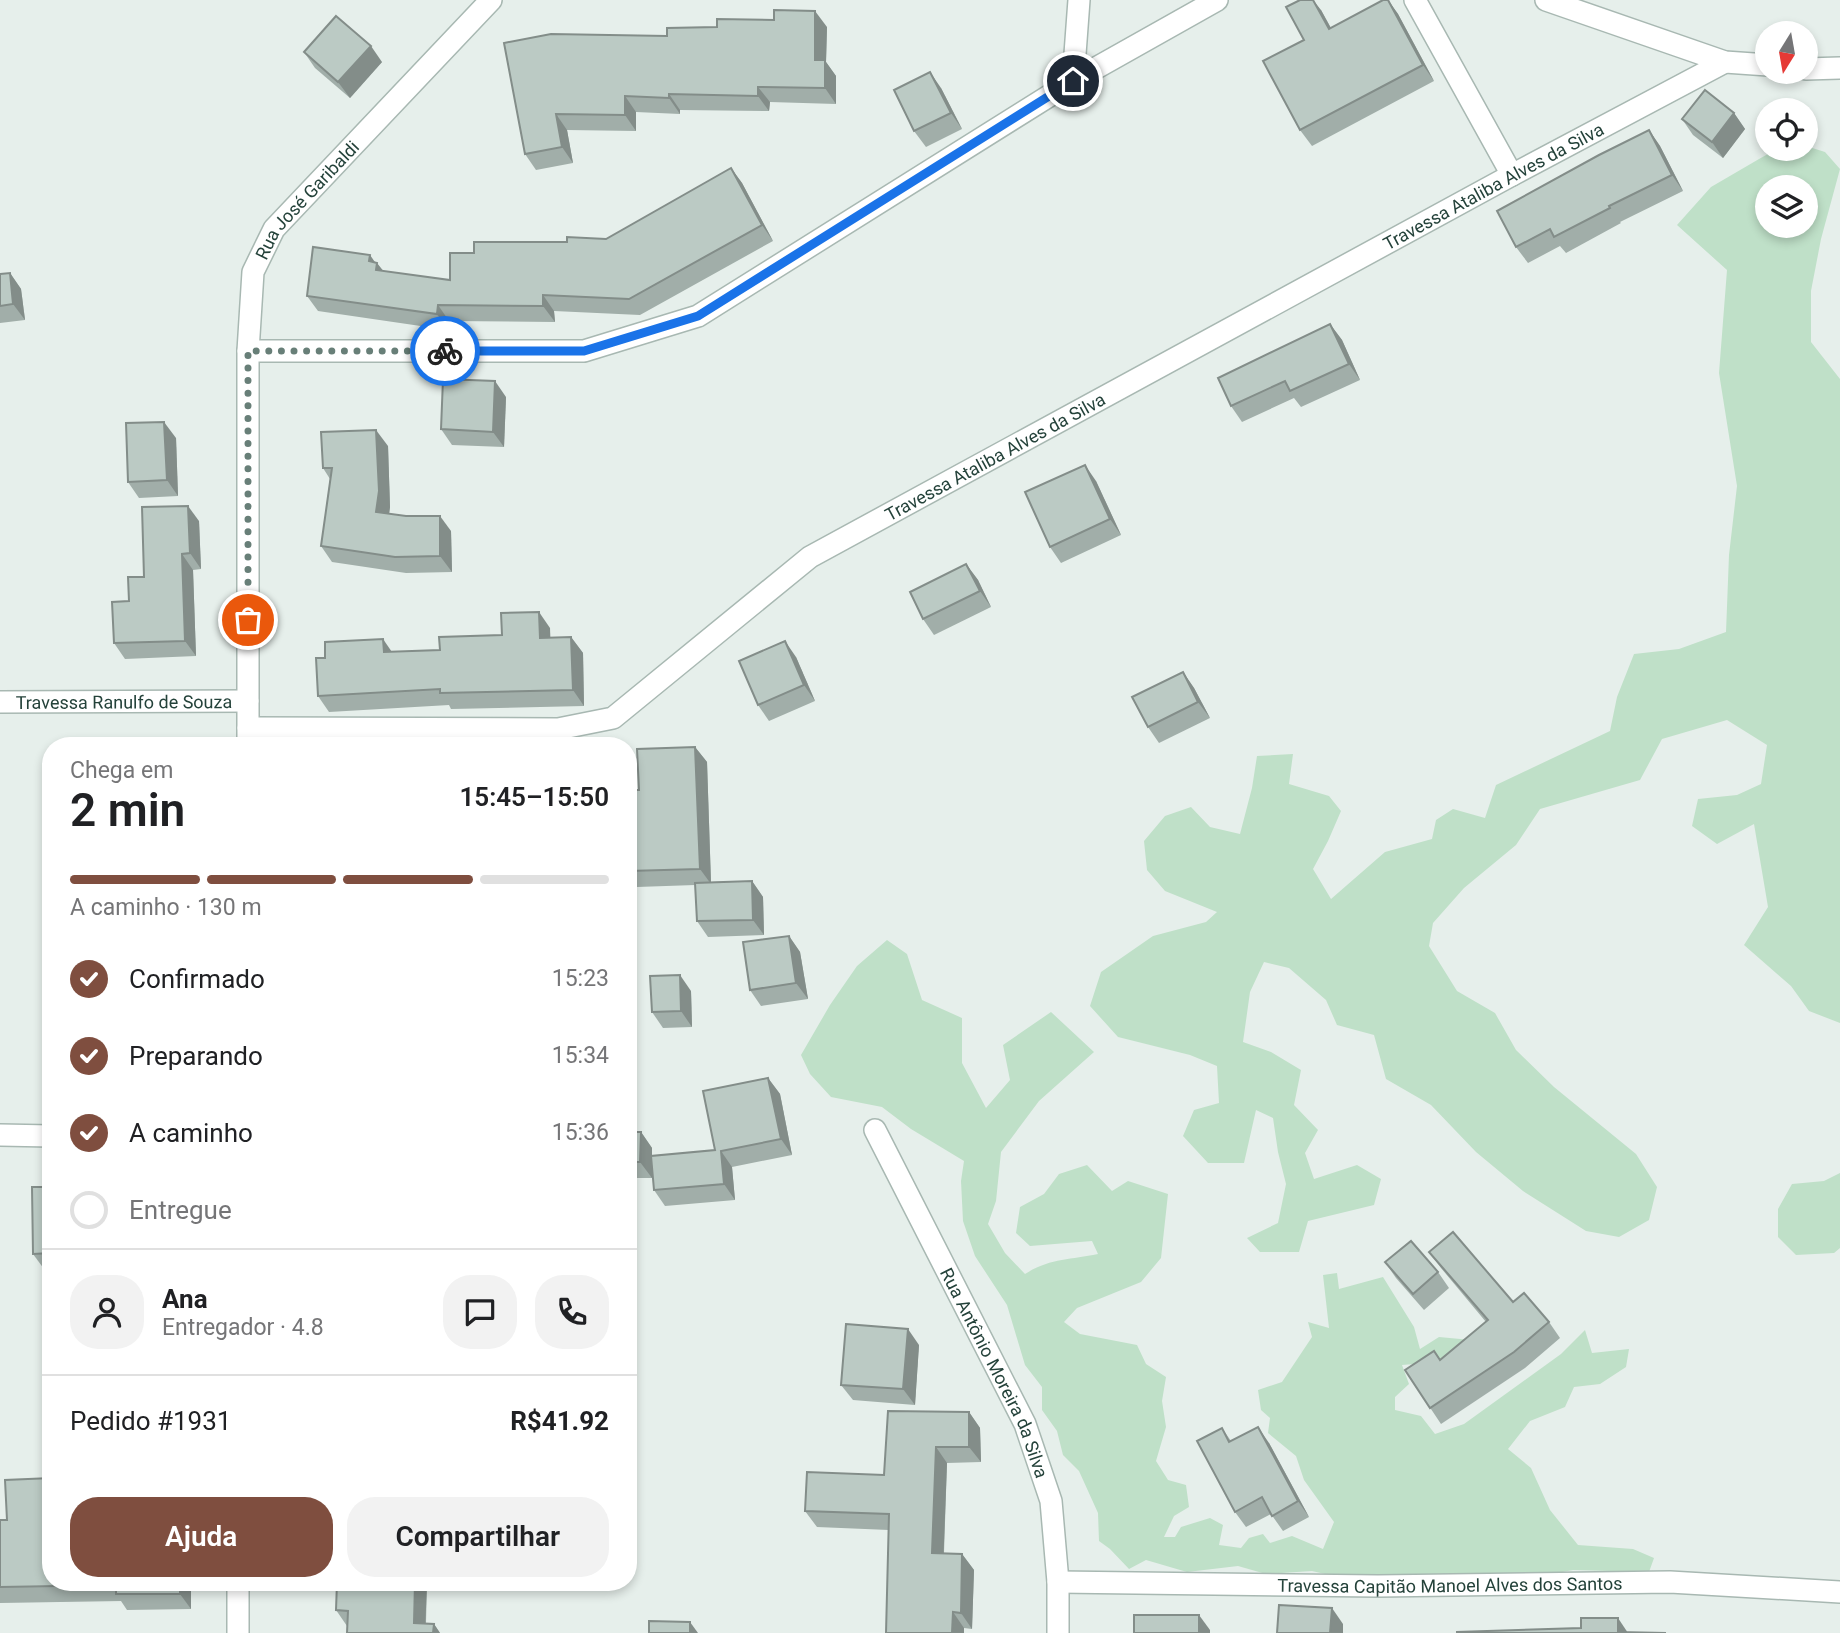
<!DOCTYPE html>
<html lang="pt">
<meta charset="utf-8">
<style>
body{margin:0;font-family:Roboto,sans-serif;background:#f2f2f2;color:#202124;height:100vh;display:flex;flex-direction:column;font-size:26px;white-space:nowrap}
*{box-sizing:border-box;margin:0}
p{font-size:23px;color:#757577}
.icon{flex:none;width:38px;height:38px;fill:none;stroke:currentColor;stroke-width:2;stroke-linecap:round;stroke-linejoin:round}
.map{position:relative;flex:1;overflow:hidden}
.side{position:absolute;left:42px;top:737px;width:595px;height:854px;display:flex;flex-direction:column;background:#fff;border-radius:28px;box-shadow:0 4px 10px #0003}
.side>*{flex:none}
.needle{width:46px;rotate:191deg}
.tools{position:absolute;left:1755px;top:21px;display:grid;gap:14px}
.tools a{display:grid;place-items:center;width:63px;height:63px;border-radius:50%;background:#fff;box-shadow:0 4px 10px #0003;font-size:35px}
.pin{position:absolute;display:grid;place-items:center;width:60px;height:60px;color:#fff;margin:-30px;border:4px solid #fff;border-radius:50%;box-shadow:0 2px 7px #0007}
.courier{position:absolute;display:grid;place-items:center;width:70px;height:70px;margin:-35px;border:5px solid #1a73e8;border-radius:50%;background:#fff;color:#222;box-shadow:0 2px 9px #0007}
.headline em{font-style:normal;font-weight:600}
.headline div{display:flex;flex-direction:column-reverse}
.headline{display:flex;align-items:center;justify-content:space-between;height:119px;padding:0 28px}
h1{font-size:46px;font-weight:600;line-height:52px}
.bar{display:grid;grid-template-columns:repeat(4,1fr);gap:10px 7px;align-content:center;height:84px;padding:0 28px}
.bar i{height:9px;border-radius:5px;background:#e0e0e0}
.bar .active{background:#7f4e3f}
.bar p{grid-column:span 4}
.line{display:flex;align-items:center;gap:18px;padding:0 28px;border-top:2px solid #e0e0e0}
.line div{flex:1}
.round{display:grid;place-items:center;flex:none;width:74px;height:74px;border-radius:28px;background:#f2f2f2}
ol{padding:0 28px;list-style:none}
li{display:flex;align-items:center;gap:21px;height:77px}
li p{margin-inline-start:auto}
li .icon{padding:7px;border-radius:50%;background:#7f4e3f;color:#fff;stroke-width:4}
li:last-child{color:#757577}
li i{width:38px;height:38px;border:4px solid #e0e0e0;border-radius:50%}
.cta{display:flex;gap:14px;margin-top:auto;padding:14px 28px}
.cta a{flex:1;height:80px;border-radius:28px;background:#7f4e3f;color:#fff;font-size:28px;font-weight:600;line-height:80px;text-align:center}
.cta a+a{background:#f2f2f2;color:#202124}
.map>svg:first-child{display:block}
.green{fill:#bfe0c8;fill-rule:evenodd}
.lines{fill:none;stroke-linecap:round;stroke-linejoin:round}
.street-casing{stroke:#a8b8b2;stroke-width:24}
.street{stroke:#fff;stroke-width:21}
.wall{fill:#a1aea9}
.shaded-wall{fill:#838d89}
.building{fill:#bbcac4;stroke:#838d89;stroke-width:2}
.done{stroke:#687f78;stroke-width:7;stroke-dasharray:0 12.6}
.route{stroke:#1a73e8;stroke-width:9}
.labels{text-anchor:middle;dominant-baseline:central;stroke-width:5;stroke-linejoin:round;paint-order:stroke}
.street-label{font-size:18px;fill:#24423a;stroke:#f7fbf9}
</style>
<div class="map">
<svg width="1840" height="1633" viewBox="0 0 1840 1633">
<rect width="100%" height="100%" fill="#e6efeb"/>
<g class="green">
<path d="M 1806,146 L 1825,152 L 1840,169 L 1821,239 L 1811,291 L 1811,342 L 1840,379 L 1840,1023 L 1809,1011 L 1791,986 L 1744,945 L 1768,907 L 1754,824 L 1717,844 L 1692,826 L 1698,799 L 1737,795 L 1761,784 L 1767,745 L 1727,720 L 1662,739 L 1640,780 L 1540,809 L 1516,845 L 1464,888 L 1433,923 L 1429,946 L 1457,991 L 1495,1013 L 1516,1050 L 1554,1087 L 1636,1154 L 1657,1187 L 1649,1220 L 1619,1237 L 1586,1231 L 1523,1191 L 1476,1152 L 1431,1105 L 1386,1079 L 1374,1035 L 1337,1025 L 1326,1000 L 1289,968 L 1264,962 L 1250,992 L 1243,1042 L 1271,1052 L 1301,1070 L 1294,1105 L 1318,1130 L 1305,1153 L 1314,1179 L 1357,1165 L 1381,1179 L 1374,1205 L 1308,1221 L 1299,1252 L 1260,1252 L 1247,1238 L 1278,1223 L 1286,1184 L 1278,1152 L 1273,1118 L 1256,1110 L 1244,1163 L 1208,1163 L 1183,1136 L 1194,1110 L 1219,1103 L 1217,1066 L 1190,1055 L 1118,1037 L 1090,1006 L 1101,972 L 1153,936 L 1206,922 L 1217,912 L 1165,891 L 1147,870 L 1144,841 L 1165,816 L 1191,807 L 1210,827 L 1240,834 L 1252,788 L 1257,756 L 1293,754 L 1289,784 L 1329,796 L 1341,811 L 1328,841 L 1313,869 L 1331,899 L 1385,852 L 1432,839 L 1436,820 L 1453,809 L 1485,818 L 1496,785 L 1610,731 L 1617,697 L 1634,654 L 1679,649 L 1726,632 L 1729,555 L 1737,486 L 1719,373 L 1727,270 L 1677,225 L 1711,187 L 1759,159 L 1777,149 L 1806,149 ZM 1768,187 L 1806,187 L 1806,226 L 1768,226 Z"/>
<path d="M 887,940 L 907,954 L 922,1000 L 962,1018 L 962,1063 L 986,1108 L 1010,1080 L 1003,1045 L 1051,1012 L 1094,1052 L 1039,1101 L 1001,1152 L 996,1201 L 988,1224 L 1005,1253 L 1025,1274 C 1050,1258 1070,1260 1098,1254 L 1092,1241 L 1030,1246 L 1016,1233 L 1020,1207 L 1044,1194 L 1059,1174 L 1087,1165 L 1112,1191 L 1128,1181 L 1168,1194 L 1161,1258 L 1141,1282 L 1077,1308 L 1064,1322 L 1080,1334 L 1137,1345 L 1146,1364 L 1166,1377 L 1162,1401 L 1166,1427 L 1156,1461 L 1168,1480 L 1186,1485 L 1189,1507 L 1174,1516 L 1164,1537 L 1175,1537 L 1181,1527 L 1210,1518 L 1223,1525 L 1219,1545 L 1241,1548 L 1249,1538 L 1263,1534 L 1270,1543 L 1292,1536 L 1323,1549 L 1334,1522 L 1304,1480 L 1296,1456 L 1268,1433 L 1270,1418 L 1261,1410 L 1258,1390 L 1282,1382 L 1312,1337 L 1308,1322 L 1329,1328 L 1323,1275 L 1337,1273 L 1339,1289 L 1383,1277 L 1414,1327 L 1420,1349 L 1439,1337 L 1471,1340 C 1446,1361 1434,1363 1402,1365 L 1409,1384 L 1395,1397 L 1395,1410 L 1421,1416 L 1435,1434 L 1464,1424 L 1561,1354 L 1585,1330 L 1592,1353 L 1629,1349 L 1626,1367 L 1600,1384 L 1574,1387 L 1565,1407 L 1530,1421 L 1508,1449 L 1531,1468 L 1550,1510 L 1578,1545 L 1633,1549 L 1654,1558 L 1649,1572 L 1573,1570 L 1522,1580 L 1351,1580 L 1312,1571 L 1266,1574 L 1238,1566 L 1187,1572 L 1146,1560 L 1129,1569 L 1110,1549 L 1099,1541 L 1098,1513 L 1079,1471 L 1063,1455 L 1057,1431 L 1042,1410 L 1042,1387 L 1025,1365 L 1007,1305 L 975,1256 L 963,1221 L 961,1181 L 964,1161 L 911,1129 L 882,1107 L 831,1097 L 810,1074 L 801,1055 L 830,1005 L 857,966 Z"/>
<polygon points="1840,1173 1840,1248 1834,1253 1796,1255 1778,1237 1778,1209 1792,1184 1824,1181"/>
</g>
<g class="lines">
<defs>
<g id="street">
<polyline points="1415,0 1512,175"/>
<polyline points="1546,0 1725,62 1768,65"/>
<polyline points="1806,69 1840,68"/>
<polyline points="1073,81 1079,0"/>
<polyline points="248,351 584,351 698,316 1073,81 1217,0"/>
<path id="s1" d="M 0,702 L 248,701"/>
<path id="s2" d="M 248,728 L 558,729 L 613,718 L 810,557 L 1512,175 L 1725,62"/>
<path id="s3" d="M 248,746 L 248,351 L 253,272 L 274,229 L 491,0"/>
<path id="s4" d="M 875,1130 L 1025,1424 L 1051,1501 L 1058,1582 L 1058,1633"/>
<polyline points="0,1135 51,1136"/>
<path id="s5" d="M 1058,1582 L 1378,1586 L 1670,1582 L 1840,1592"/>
<polyline points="238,1633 238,1582"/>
</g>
</defs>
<use href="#street" class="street-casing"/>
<use href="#street" class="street"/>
</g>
<g class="wall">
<polygon points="1388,0 1398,14 1434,81 1312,146 1300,130 1304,40 1321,10 1331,28"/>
<polygon points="827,27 826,62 836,76 836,104 770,102 769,111 680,110 680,114 636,112 636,131 567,130 573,163 536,170 525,154 504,43 667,36"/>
<polygon points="304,52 382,62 350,98 315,68"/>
<polygon points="941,88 962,129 926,147 914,131"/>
<polygon points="1734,113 1745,129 1723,158 1693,135 1682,119"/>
<polygon points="1649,130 1660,146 1683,191 1620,222 1621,223 1566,253 1560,246 1528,263 1516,247"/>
<polygon points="731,168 742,183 773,241 640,315 554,311 555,322 449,321 448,330 318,311 307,296 383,271 450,280 474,253 567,242 606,239"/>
<polygon points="10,273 21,289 25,320 0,323 0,274"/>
<polygon points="1330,324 1342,340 1360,380 1301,407 1294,398 1242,422 1231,406"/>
<polygon points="506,397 504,447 452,445 441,429"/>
<polygon points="176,438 178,496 139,498 128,482"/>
<polygon points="388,446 390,507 389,514 451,531 452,572 406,573 332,562 321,546 330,479 323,468"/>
<polygon points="1096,481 1121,535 1061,563 1050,547"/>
<polygon points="199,521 201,569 193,570 196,656 125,659 114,643 129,601 144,577"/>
<polygon points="966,564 978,580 991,607 934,635 923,619"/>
<polygon points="550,628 550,637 571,637 583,653 584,706 451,709 449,705 329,712 318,696 325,658 392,652 440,650 502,635"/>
<polygon points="796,657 815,701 769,721 758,705"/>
<polygon points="1183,672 1194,688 1210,718 1159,743 1148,727"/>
<polygon points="695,747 707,762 711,882 752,881 763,897 764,935 708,937 697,921 695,885 637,887 637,896 628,895 628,790 639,790"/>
<polygon points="789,936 800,952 808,999 761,1006 750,990"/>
<polygon points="691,991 692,1027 663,1028 652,1012"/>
<polygon points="768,1078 780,1094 792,1155 732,1167 735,1200 665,1206 654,1190 652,1168 652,1178 628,1178 628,1132 641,1132 652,1148 652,1156 715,1150"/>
<polygon points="51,1187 51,1269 44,1269 33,1254"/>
<polygon points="1429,1252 1549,1322 1560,1338 1525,1368 1441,1424 1405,1370 1440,1360 1486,1322 1441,1268"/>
<polygon points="1385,1262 1438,1272 1449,1288 1424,1310 1396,1278"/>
<polygon points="919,1345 915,1405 853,1400 841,1385"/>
<polygon points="969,1412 980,1428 981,1462 947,1463 944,1553 962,1554 974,1570 972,1629 964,1628 964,1633 886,1633 889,1530 817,1527 805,1511 884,1475"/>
<polygon points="1222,1428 1231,1441 1269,1443 1309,1517 1283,1531 1271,1514 1246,1527 1235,1512"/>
<polygon points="0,1520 7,1520 51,1582 191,1582 191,1609 127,1610 121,1601 0,1603"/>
<polygon points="337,1582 455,1582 455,1584 427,1583 426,1623 434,1624 440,1633 347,1633 347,1626 336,1610"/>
</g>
<g class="shaded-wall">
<polygon points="1313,0 1321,10 1340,45 1329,29"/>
<polygon points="1388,0 1398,14 1434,81 1423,65"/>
<polygon points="815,11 827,27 826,62 836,76 836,104 825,88 815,60"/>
<polygon points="371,46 382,62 350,98 338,82"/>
<polygon points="930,72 941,88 962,129 951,113"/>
<polygon points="758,87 770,102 769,111 758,96"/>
<polygon points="669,94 680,110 680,114 669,98"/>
<polygon points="625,96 636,112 636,131 625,115"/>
<polygon points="1734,113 1745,129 1723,158 1712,142"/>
<polygon points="556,114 567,130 573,163 562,147"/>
<polygon points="1649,130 1660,146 1683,191 1672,175"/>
<polygon points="731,168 742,183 773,241 762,225"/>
<polygon points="370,255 377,265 377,263 389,278 387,286 369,261"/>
<polygon points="10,273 21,289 25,320 13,304"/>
<polygon points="543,295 554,311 555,322 543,306"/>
<polygon points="438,305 449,321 448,330 437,314"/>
<polygon points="1330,324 1342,340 1360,380 1349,364"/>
<polygon points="495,381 506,397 504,447 493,432"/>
<polygon points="164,422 176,438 178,496 167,480"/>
<polygon points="376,430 388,446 390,507 387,528 376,512"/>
<polygon points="1085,465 1096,481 1121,535 1110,519"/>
<polygon points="188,506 199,521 201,569 190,553"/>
<polygon points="440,516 451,531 452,572 440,556"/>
<polygon points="182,554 193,570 196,656 185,641"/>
<polygon points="966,564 978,580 991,607 980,591"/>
<polygon points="539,612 550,628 551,654 540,638"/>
<polygon points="571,637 583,653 584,706 573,690"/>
<polygon points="383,639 394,655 384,652"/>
<polygon points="785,641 796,657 815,701 804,685"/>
<polygon points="1183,672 1194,688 1210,718 1198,702"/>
<polygon points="695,747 707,762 711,884 700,869"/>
<polygon points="628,874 637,887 637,896 628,883"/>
<polygon points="752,881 763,897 764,935 753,920"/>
<polygon points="789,936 800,952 808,999 796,983"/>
<polygon points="680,975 691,991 692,1027 681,1011"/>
<polygon points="768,1078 780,1094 792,1155 781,1139"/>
<polygon points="641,1132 652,1148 652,1178 640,1162"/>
<polygon points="721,1151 732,1167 735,1200 724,1184"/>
<polygon points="908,1329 919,1345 915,1405 903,1389"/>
<polygon points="969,1412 980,1428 981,1462 969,1447"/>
<polygon points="1258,1427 1269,1443 1309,1517 1298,1501"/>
<polygon points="936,1447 947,1463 943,1569 932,1553"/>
<polygon points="962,1554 974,1570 972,1629 961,1613"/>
<polygon points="180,1582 191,1582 191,1609 180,1594"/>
<polygon points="415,1582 427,1583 425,1633 414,1623"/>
<polygon points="1332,1608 1343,1624 1343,1633 1330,1633"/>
<polygon points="953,1612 964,1628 964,1633 952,1633"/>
<polygon points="1199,1615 1210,1630 1210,1633 1199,1633"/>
<polygon points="1618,1618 1628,1633 1618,1632"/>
<polygon points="690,1622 698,1633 690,1633"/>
<polygon points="434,1624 440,1633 433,1633"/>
</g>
<g class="building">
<polygon points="1300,0 1313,0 1329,29 1383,0 1388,0 1423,65 1300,130 1263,61 1304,40 1286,7"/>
<polygon points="774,10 815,11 815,60 825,60 825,88 758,87 758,96 669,94 669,98 625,96 625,115 556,114 562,147 525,154 504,43 551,34 667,36 667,28 717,27 717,19 774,20"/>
<polygon points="336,16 371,46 338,82 304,52"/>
<polygon points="930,72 951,113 914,131 894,90"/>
<polygon points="1705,90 1734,113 1712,142 1682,119"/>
<polygon points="1649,130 1672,175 1609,206 1610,208 1554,237 1550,229 1516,247 1497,211 1599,155"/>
<polygon points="731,168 762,225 629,299 543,295 543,306 438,305 437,314 307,296 313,247 370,255 369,261 377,263 376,270 450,280 450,253 474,253 474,242 567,242 567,237 606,239"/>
<polygon points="10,273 13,304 0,306 0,274"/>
<polygon points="1330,324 1349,364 1290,391 1285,381 1231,406 1218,378"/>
<polygon points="443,379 495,381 493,432 441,429"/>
<polygon points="164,422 167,480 128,482 126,423"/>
<polygon points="376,430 379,491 376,512 406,516 440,516 440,556 395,557 321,546 332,468 323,468 321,432"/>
<polygon points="1085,465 1110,519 1050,547 1025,492"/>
<polygon points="188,506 190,553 182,554 185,641 114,643 112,602 129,601 128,577 144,577 142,507"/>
<polygon points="966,564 980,591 923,619 910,592"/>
<polygon points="539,612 540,638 571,637 573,690 440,693 440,689 318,696 316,658 325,658 325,642 383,639 384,652 440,650 439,637 502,635 501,613"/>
<polygon points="785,641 804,685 758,705 739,661"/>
<polygon points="1183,672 1198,702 1148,727 1132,697"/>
<polygon points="695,747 700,869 628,871 628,790 639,790 637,749"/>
<polygon points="752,881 753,920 697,921 695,883"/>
<polygon points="789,936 796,983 750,990 743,942"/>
<polygon points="680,975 681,1011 652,1012 650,976"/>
<polygon points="768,1078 781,1139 721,1151 724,1184 654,1190 651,1156 715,1150 703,1091"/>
<polygon points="628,1132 641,1132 640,1162 628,1162"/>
<polygon points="32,1187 51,1187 51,1253 33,1254"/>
<polygon points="1453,1232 1513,1302 1524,1293 1549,1322 1514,1352 1430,1408 1405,1370 1434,1351 1440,1360 1488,1320 1429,1252"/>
<polygon points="1411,1241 1438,1272 1413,1294 1385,1262"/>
<polygon points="846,1324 908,1329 903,1389 841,1385"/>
<polygon points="888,1411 969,1412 969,1447 936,1447 932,1553 962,1554 961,1613 953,1612 952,1633 886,1633 889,1514 805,1511 807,1472 884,1475"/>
<polygon points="1258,1427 1298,1501 1272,1516 1262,1497 1235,1512 1197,1441 1222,1428 1229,1442"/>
<polygon points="51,1478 51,1582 180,1582 180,1594 116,1594 116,1585 0,1587 0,1520 7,1520 5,1480"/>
<polygon points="337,1582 415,1582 414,1623 434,1624 433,1633 347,1633 348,1611 336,1610"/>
<polygon points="1279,1605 1332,1608 1330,1633 1277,1633"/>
<rect x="1134" y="1615" width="65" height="18"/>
<polygon points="1581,1618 1618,1618 1618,1632 1666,1633 1457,1633 1457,1632 1581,1628"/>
<polygon points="649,1621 690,1622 690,1633 649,1633"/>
</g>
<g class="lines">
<polyline class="done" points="248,620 248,351 445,351"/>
<polyline class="route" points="445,351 584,351 698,316 1073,81"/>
</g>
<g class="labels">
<g class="street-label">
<text stroke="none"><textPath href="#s2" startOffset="1398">Travessa Ataliba Alves da Silva</textPath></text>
<text stroke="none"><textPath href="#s3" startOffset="565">Rua José Garibaldi</textPath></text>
<text stroke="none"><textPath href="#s2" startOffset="831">Travessa Ataliba Alves da Silva</textPath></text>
<text stroke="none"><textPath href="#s1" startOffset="124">Travessa Ranulfo de Souza</textPath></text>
<text stroke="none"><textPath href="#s4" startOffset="271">Rua Antônio Moreira da Silva</textPath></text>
<text stroke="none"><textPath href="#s5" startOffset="392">Travessa Capitão Manoel Alves dos Santos</textPath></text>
</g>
</g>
</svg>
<div class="tools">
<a><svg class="needle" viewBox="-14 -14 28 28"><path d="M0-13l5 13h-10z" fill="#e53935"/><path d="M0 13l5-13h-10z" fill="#757577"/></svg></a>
<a><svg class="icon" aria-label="locate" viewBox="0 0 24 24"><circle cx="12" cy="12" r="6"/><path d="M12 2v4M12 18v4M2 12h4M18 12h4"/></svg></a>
<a><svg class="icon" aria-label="layers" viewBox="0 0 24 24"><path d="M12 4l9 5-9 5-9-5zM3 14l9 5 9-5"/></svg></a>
</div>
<div class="pin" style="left:248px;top:620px;background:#ea580c"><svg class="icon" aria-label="bag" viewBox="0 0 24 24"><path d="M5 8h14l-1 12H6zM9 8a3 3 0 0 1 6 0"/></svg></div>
<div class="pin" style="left:1073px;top:81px;background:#1f2937"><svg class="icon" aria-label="home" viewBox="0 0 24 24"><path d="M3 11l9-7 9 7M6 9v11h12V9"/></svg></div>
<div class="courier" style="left:445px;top:351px"><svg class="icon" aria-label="bike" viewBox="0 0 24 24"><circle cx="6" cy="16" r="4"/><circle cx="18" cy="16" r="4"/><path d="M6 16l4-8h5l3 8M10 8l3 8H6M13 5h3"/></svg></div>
<section class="side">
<div class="headline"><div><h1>2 min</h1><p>Chega em</p></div><em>15:45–15:50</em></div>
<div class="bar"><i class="active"></i><i class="active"></i><i class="active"></i><i></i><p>A caminho · 130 m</p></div>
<ol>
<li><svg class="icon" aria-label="check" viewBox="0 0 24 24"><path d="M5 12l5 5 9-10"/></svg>Confirmado<p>15:23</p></li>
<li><svg class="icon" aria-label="check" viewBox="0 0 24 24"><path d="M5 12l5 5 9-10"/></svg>Preparando<p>15:34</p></li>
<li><svg class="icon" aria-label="check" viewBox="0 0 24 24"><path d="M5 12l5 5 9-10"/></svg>A caminho<p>15:36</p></li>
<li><i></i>Entregue</li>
</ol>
<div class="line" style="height:126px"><a class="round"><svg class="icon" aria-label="person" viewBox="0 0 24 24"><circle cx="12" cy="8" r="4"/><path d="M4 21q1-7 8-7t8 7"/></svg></a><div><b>Ana</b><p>Entregador · 4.8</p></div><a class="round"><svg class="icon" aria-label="chat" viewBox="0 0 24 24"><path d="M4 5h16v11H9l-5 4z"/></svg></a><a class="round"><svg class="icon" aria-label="phone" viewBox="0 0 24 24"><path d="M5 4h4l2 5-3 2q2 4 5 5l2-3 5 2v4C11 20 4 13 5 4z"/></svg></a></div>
<div class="line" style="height:91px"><div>Pedido #1931</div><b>R$41.92</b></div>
<div class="cta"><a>Ajuda</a><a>Compartilhar</a></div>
</section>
</div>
